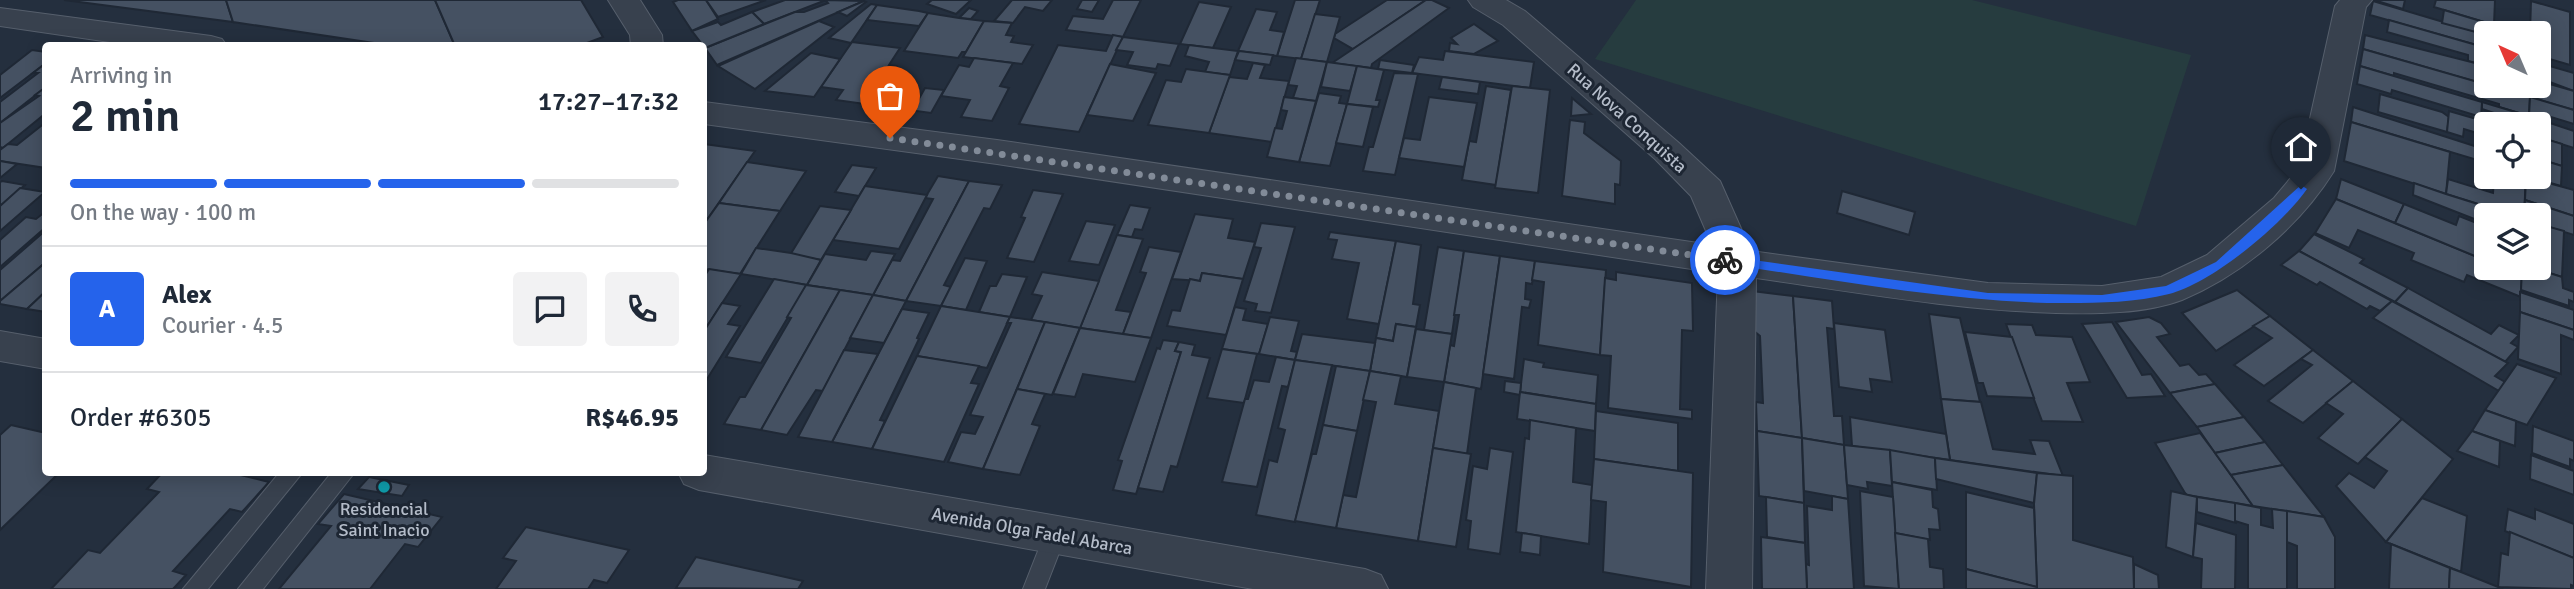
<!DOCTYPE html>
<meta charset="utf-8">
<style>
body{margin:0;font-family:Signika,sans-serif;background:#f2f2f3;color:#1f2937;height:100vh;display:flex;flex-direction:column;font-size:26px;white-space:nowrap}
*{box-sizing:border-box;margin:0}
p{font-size:23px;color:#747a83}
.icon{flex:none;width:38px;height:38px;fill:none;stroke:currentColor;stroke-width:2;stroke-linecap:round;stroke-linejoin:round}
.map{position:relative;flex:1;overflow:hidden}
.sheet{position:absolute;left:42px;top:42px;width:665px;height:434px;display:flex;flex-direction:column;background:#fff;border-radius:7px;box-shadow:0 4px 18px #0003}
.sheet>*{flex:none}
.needle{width:46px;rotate:316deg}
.controls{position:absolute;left:2474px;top:21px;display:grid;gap:14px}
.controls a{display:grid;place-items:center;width:77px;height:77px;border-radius:7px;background:#fff;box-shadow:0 4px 18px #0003;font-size:35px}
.pin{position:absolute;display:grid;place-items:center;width:60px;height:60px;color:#fff;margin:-72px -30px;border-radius:50% 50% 50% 0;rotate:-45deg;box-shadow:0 0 7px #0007}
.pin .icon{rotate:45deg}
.courier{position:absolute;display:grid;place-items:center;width:70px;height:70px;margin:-35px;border:5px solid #2563eb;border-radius:50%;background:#fff;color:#222;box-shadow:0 2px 9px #0007}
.overview em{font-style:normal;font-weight:600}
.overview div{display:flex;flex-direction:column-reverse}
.overview{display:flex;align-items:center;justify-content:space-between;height:119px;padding:0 28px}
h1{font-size:46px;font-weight:600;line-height:52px}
.bar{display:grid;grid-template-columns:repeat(4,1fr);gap:10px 7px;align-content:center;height:84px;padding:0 28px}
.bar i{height:9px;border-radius:5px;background:#e0e1e3}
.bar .on{background:#2563eb}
.bar p{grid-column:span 4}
.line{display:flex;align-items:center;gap:18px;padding:0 28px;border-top:2px solid #e0e1e3}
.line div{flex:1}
.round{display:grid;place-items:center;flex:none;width:74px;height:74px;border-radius:7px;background:#f2f2f3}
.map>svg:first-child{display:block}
.green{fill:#263c3f}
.building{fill:#455162;stroke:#1f2835;stroke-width:2}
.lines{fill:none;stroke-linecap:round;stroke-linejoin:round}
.service-casing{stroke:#565f6c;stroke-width:2}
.minor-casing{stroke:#565f6c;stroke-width:2}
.service{fill:#38414e;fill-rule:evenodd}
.minor{fill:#38414e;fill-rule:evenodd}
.route{fill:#2563eb}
.done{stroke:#828b98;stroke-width:7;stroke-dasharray:0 12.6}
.culture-dot{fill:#0f9aa8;stroke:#1d2633;stroke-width:2.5}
.labels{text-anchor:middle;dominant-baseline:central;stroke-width:6;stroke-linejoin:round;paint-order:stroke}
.street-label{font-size:18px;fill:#b4bcc9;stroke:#1d2633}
.poi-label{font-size:18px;fill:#b4bcc9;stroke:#1d2633}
</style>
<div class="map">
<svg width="2574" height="589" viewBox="0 0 2574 589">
<rect width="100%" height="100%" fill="#242f3e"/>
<polygon class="green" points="1636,0 1972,0 2191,55 2136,226 1595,59"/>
<g class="building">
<polygon points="64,0 226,0 233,22"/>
<polygon points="226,0 435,0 455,46 394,46 233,22"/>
<polygon points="435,0 581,0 603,37 579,46 455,46"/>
<polygon points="678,0 706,0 718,19 692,31 673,2"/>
<polygon points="706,0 766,0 718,17"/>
<polygon points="785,0 826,0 764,24 752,12"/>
<polygon points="825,0 864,1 717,65 705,48 795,12 804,12 828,3"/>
<polygon points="932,0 971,0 956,14 927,4"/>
<polygon points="1012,0 1052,0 1043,11 1025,7 1013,23 994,21"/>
<polygon points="1082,0 1099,0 1092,12 1077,9"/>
<polygon points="1113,0 1141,0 1123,37 1066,30 1073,16 1103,19"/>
<polygon points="1295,0 1320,0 1301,59 1277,56"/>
<polygon points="1387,0 1426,0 1353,49 1334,38 1335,34"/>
<polygon points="1426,0 1432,0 1449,8 1372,64 1371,68 1332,63"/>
<polygon points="2374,0 2405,0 2403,9"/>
<polygon points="2436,0 2495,0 2494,25 2434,7"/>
<polygon points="864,1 866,2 847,16 838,12"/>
<polygon points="2373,1 2487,35 2487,48 2370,15"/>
<polygon points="2531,1 2570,12 2570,65 2546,58 2546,50 2539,48 2539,33 2530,33"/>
<polygon points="1199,2 1231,7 1213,48 1180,44"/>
<polygon points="871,4 877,5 851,43 829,38"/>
<polygon points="877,5 919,11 928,13 919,26 867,20"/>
<polygon points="969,8 978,11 971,19 959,18"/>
<polygon points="1256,9 1277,12 1270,30 1284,32 1277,56 1238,51"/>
<polygon points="2444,10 2494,25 2493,33 2487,35 2442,23"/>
<polygon points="752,12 764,24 705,48 692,31 718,22 721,25"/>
<polygon points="928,13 959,18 984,21 966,52 962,52 958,58 904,51"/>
<polygon points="1315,14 1340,17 1327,62 1301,59"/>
<polygon points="2389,20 2487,48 2487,66 2468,61 2468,55 2387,32"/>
<polygon points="819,21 834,27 755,89 718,66"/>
<polygon points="984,21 1012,23 1006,35 1014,36 1011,42 1033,45 1022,64 963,57"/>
<polygon points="1474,24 1498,41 1474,54 1449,51 1450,43 1457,44 1451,38"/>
<polygon points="1113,35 1123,37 1079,132 1019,124 1058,45 1106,51"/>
<polygon points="2365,35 2487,66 2487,85 2363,49"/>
<polygon points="1123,37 1179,44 1170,66 1158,64 1156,69 1127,65 1133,52 1116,50"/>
<polygon points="852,42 900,48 889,65 896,66 872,105 836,100 843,90 821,87"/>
<polygon points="1189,45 1238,51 1230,75 1205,72 1209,62 1185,56"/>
<polygon points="2363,49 2530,97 2529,116 2499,107 2499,104 2394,73 2394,76 2360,66"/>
<polygon points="32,50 46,52 46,63 0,98 0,75"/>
<polygon points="1239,51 1273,55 1270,65 1235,60"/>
<polygon points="1445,51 1534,62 1530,88 1412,73 1419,57 1443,60"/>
<polygon points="811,53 840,59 814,97 765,91"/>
<polygon points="974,58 1013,63 1000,86 1009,88 992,121 961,117 970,100 941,96 959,65 969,67"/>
<polygon points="1296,58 1327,62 1316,101 1293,98 1297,86 1288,85"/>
<polygon points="1380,60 1414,65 1412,73 1378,69"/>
<polygon points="1327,62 1357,66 1350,91 1321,87"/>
<polygon points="46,63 46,87 0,123 0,102 38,73 33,73"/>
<polygon points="1253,63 1265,65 1260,78 1289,81 1272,142 1209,133 1229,77 1247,79"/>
<polygon points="2539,63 2574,73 2574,91 2539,78"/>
<polygon points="1110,64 1156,73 1133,121 1087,115"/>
<polygon points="1357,66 1384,70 1376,100 1380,100 1378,107 1347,104"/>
<polygon points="2360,66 2482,102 2481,117 2392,90 2391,94 2357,84"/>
<polygon points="1186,69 1230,75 1209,133 1148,125 1166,80 1181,82"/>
<polygon points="1394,73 1418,74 1395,175 1363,171 1369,147 1373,147"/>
<polygon points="1442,77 1480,82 1478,94 1439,89"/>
<polygon points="2539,81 2574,91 2574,110 2530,97 2530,86 2539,86"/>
<polygon points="1486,86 1511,90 1496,185 1462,180 1469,141 1476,142"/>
<polygon points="1512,86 1550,90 1538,193 1495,188"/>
<polygon points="2491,86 2530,86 2530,97"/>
<polygon points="46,87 46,113 3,148 0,147 0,123 39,96 35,95"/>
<polygon points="883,87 916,91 908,103 916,104 925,88 944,90 931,113 872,105"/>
<polygon points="1319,93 1341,96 1339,103 1347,104 1330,166 1299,162"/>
<polygon points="2380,94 2442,112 2449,117 2447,132 2378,112"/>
<polygon points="1284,97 1316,101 1299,162 1267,157 1275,128 1282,129 1287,111 1281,110"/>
<polygon points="1429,97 1477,103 1464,167 1399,158 1404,138 1420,140"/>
<polygon points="2530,97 2574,110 2574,124 2548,116 2548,121 2529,116"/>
<polygon points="1572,98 1591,114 1571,116"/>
<polygon points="2482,102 2529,116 2529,124 2487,122 2488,117 2497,120 2497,114 2482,109"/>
<polygon points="1347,104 1373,107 1363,147 1336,143"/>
<polygon points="2353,107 2487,150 2487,163 2351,122"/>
<polygon points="2449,111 2487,122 2495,124 2487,124 2487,136 2464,129 2463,137 2447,132"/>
<polygon points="2529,116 2574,131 2574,148 2539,137 2539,124 2529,124"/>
<polygon points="1570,120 1585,122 1584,133 1621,161 1620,185 1615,184 1615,204 1562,196"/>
<polygon points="46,122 46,168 0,161 0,150 8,144 17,145"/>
<polygon points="2351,122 2450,152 2446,194 2344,161"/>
<polygon points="2539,137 2562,144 2562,166 2539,159"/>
<polygon points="704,144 755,151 704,224"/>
<polygon points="2539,159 2562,166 2561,186 2529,177 2539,177"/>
<polygon points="0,161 17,164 0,178"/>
<polygon points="747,162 806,171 780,211 719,203"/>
<polygon points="852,165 876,168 859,196 835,192"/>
<polygon points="938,176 969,181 906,301 873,295 892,260 900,261 933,199 925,198"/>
<polygon points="2494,177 2526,177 2524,215 2513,215 2446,194 2448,179 2493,193"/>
<polygon points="2526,177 2574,190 2574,216 2525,200"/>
<polygon points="2341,179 2404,204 2395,223 2336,199"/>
<polygon points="2,181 25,185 0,206 0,182"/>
<polygon points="969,181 1002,185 990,209 984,208 944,285 951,287 941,306 906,301"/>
<polygon points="2414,183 2446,194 2513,215 2487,215 2487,224 2413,195"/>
<polygon points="865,186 927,195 899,249 833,240"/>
<polygon points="20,188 45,192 0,231 0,206"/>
<polygon points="1033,190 1063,194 1034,262 1007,258 1025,218 1021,217"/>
<polygon points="1842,191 1915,212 1909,235 1837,213"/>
<polygon points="2336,199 2487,261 2487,268 2504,268 2522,275 2521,297 2467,275 2464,282 2411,260 2414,253 2358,230 2349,248 2315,233"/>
<polygon points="2525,200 2574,216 2574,235 2539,224 2539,215 2524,215"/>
<polygon points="719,203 780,211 740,274 704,269 704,224"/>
<polygon points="2404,204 2456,225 2459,216 2487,227 2487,261 2395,223"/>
<polygon points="1130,205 1150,208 1142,230 1135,229 1132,237 1117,235"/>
<polygon points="820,206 851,210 821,260 790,255"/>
<polygon points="46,211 46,227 0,267 0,240 26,217 36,219"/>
<polygon points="1195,214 1233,219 1228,238 1255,242 1243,279 1202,273 1200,281 1172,279"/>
<polygon points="1086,221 1115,225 1099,265 1069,261"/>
<polygon points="1261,223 1295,227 1271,313 1255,311 1257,304 1244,301 1261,248 1254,247"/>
<polygon points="2539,224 2564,231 2562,277 2534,268 2539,268"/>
<polygon points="46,230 46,262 0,301 0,270"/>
<polygon points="1330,232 1396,241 1379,324 1347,319 1359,263 1332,259 1337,240 1328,239"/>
<polygon points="2314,234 2364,259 2360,263 2408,288 2395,302 2299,251"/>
<polygon points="1117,235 1143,239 1116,310 1131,312 1123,334 1080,328"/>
<polygon points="1396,241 1421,245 1413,304 1420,305 1416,327 1396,324 1393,341 1376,338"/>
<polygon points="1149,247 1181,252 1151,338 1123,334 1146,273 1140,272"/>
<polygon points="1438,247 1464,251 1452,334 1424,330"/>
<polygon points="756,248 791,253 821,260 807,285 741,274"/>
<polygon points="871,251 895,254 873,295 807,285 825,254 866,260"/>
<polygon points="1464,251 1500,256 1481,389 1444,382 1450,345 1454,346 1459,315 1454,315"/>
<polygon points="2299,251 2392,301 2380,311 2370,306 2367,309 2320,282 2317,285 2281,265"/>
<polygon points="1500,256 1535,261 1532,284 1526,283 1525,299 1531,300 1529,308 1522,307 1514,379 1483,374"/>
<polygon points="965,258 987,261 966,310 941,306"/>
<polygon points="1535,261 1606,270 1600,355 1538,345 1544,282 1532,280"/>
<polygon points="46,262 46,291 27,309 0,304 0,301"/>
<polygon points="2522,268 2534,268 2562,277 2563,288 2574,292 2574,302 2569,300 2569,306 2521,290"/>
<polygon points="709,269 741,274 704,331 704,277"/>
<polygon points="1042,272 1099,281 1080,328 1031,320 1042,296 1032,294"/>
<polygon points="1616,272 1692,283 1693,331 1682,330 1680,409 1692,410 1692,419 1608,408 1611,356 1600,355 1605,278 1616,280"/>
<polygon points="1202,273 1243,279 1226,335 1167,326 1172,310 1180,311 1190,279 1200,281"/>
<polygon points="1002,274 1027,277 1010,317 979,312 990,286 996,286"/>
<polygon points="774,279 807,285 761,363 726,357"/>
<polygon points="806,285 840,290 761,430 724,424 740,397 745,397 791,318 787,317"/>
<polygon points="2408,288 2491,334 2499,325 2519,335 2511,343 2518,347 2505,362 2395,302"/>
<polygon points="840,290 873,295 823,391 816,390 787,435 761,430"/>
<polygon points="2237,290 2270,316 2216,351 2182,313"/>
<polygon points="46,291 46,312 27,309"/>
<polygon points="1752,291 1793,296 1802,438 1757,431 1756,402 1763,403 1760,336 1754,331"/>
<polygon points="2520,292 2574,310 2574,330 2520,312"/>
<polygon points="873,295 906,301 884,343 850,338"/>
<polygon points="1793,296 1832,301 1834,329 1827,328 1834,416 1842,416 1844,445 1802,438"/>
<polygon points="2392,301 2508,363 2495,376 2505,382 2499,391 2373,318"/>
<polygon points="722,303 740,306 728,324 740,326 704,384 704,331"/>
<polygon points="941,306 1010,317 987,368 917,356"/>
<polygon points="1235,307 1246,309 1243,320 1268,324 1259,354 1222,349"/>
<polygon points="902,309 929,313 917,338 919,339 880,420 885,421 872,449 832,442"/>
<polygon points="2520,312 2574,330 2574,340 2561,335 2561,374 2518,359"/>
<polygon points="1929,314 1960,318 1980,402 1941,399"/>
<polygon points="2270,316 2313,350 2264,386 2234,365 2272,338 2253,326"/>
<polygon points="1010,317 1045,322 983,469 948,462 961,432 975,434 983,417 970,415 1011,323 1007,323"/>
<polygon points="1270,317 1299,321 1291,351 1297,352 1295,360 1259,354"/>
<polygon points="2149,317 2161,323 2170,334 2157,337 2180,366 2189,364 2199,375 2206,374 2215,384 2170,393 2116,322"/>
<polygon points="1045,322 1080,328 1052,395 1017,389"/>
<polygon points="2112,322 2142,375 2151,374 2165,396 2127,398 2082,324"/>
<polygon points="1834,323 1885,330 1892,382 1870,379 1872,392 1839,387"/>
<polygon points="1396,324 1416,327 1407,377 1370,371 1376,338 1393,341"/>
<polygon points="2006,324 2032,325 2036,335 2072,337 2090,382 2067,383 2083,422 2042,421"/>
<polygon points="1080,328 1151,338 1135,382 1083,374 1075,397 1053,394"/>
<polygon points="1416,329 1452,334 1444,382 1407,377"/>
<polygon points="1965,332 2012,337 2034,398 1987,396 1983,383 1978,383"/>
<polygon points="1302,334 1375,343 1370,371 1295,360"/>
<polygon points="1163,340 1179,342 1175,351 1181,352 1138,488 1136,494 1113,490 1122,461 1118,460 1157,348 1160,349"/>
<polygon points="1179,342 1195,345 1192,355 1210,358 1177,467 1171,466 1163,492 1138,488 1181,352 1175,351"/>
<polygon points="1222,349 1257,354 1244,403 1207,398"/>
<polygon points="844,350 878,354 832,442 798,437"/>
<polygon points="2313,350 2353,381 2303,423 2268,401 2312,365 2301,359"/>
<polygon points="917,356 979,366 971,383 979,384 944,462 872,449"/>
<polygon points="1276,357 1295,360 1288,387 1282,386 1257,487 1222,482 1245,399 1248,399 1254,380 1269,382"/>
<polygon points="1524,359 1544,363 1543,367 1598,375 1596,404 1520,392"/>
<polygon points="1295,360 1332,365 1295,522 1256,515 1269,460 1277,462 1285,430 1278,428"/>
<polygon points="2517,364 2556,378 2527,425 2485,410"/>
<polygon points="1336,366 1370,371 1357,431 1323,425"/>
<polygon points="1370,371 1401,376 1395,404 1439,411 1418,541 1336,528 1343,495 1356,497 1376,402 1363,400"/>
<polygon points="1505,381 1521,383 1520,395 1504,392"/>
<polygon points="2353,381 2402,419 2358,464 2318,438 2343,414 2326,403"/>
<polygon points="1444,382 1476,388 1467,454 1433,448"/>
<polygon points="2215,384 2244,417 2197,427 2170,393"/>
<polygon points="1017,389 1045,394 1032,424 1040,426 1020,475 983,469"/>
<polygon points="1520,392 1596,404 1595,431 1517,419"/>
<polygon points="1941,399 1981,402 1993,449 2035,454 2030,440 2049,441 2063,476 1950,460"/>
<polygon points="2485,410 2516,421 2515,446 2472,431"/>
<polygon points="1596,411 1678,423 1678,471 1594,459"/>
<polygon points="1850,417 1946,434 1950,460 1852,446"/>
<polygon points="2244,417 2265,442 2215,453 2197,427"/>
<polygon points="2402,419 2453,459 2386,542 2336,486 2349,473 2374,488 2387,471 2365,457"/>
<polygon points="1530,420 1576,428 1573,482 1592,485 1589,544 1516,532 1525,438 1529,439"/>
<polygon points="11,425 46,433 46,472 60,472 0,530 0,435"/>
<polygon points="1323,425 1357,431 1336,528 1295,521 1312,454 1316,454"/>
<polygon points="2533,426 2574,441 2574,461 2570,459 2570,467 2532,453"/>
<polygon points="1757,431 1802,438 1804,503 1759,496"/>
<polygon points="2472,431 2500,441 2499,467 2457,451"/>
<polygon points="2200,433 2215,453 2253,506 2187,495 2185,493 2155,443"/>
<polygon points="1802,438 1844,445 1848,499 1804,491"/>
<polygon points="2265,442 2283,465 2231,475 2215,453"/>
<polygon points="1844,445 1890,450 1892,486 1867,482 1868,489 1847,485"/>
<polygon points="1433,448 1471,454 1456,547 1418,541"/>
<polygon points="1490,448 1513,452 1500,554 1468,549 1471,521 1466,520 1473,466 1487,469"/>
<polygon points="1890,450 1935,458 1937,490 1892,482"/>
<polygon points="2531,455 2574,471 2574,495 2530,479"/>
<polygon points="1935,458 2037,473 2034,503 1936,479"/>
<polygon points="1594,459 1693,473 1691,587 1603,572 1606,502 1591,500"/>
<polygon points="2283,465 2324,517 2253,506 2231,475"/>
<polygon points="163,472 228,472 269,482 242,512 230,509 173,571 186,575 173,589 51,589 88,550 100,553 159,492 147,489"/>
<polygon points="2037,473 2073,476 2073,540 2133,557 2134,589 2037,589 2034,504"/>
<polygon points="369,477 409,485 402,496 358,489"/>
<polygon points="1892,482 1932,490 1933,507 1938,509 1940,530 1929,529 1930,540 1895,533"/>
<polygon points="1860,491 1893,497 1899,589 1864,586"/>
<polygon points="2171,491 2197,497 2193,557 2166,547"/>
<polygon points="1966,492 2034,508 2037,587 1966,569"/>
<polygon points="344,494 442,517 418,547 405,544 370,589 279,589 331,526 318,524"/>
<polygon points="1832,496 1848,499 1854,589 1807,589 1806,564 1809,565 1807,506 1832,510"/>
<polygon points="1766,497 1804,503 1805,543 1767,537"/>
<polygon points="2197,497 2235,503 2236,523 2197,512"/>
<polygon points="2422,498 2467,516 2461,572 2386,542"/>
<polygon points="2235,503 2261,508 2261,525 2273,528 2272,509 2287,511 2287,589 2248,589 2248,525 2235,521"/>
<polygon points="2508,509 2535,519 2535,509 2574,524 2574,558 2505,531"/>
<polygon points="2287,511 2324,517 2335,537 2335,589 2297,589 2297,546 2287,542"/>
<polygon points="2196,523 2236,535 2235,589 2201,589 2202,559 2193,557"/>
<polygon points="526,527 629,550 607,583 594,580 588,589 496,589 516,561 503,558"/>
<polygon points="2510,532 2574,558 2574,586 2571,585 2571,589 2498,587 2501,553 2508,555"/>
<polygon points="1522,533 1541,536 1540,555 1520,552"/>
<polygon points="1895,533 1928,539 1930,567 1943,569 1944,589 1899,589"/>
<polygon points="1761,537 1805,543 1807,589 1762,589"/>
<polygon points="2391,544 2450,568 2449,589 2389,589"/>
<polygon points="696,557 803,581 798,589 676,588"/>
<polygon points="2134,564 2158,575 2159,589 2134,589"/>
<polygon points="2450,568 2461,572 2503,589 2449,589"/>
<polygon points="1966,569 2037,587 2037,589 1966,589"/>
</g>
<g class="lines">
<defs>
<g id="service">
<polygon points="280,472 303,472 208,589 183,589"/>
<polygon points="332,472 355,472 263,589 238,589"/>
<polygon points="1055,526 1063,528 1066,535 1045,589 1023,589 1047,528"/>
</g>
<g id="minor">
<polygon points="608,0 640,0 662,35 663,46 631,46 630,35"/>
<path d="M 1468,0 L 1506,0 L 1525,11 L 1679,143 L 1720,181 L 1751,251 L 1988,283 L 2102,286 L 2161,277 L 2207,255 L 2274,198 L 2299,168 L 2335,6 L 2340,0 L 2372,0 L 2366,7 L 2334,171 C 2300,226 2242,275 2182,300 C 2145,314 2095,314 2056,313 C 1955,310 1856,292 1756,278 L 1752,589 L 1706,589 L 1718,273 L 997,164 L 704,124 L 704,102 L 997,140 L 1712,245 L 1691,196 L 1655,159 L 1503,25 L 1473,7 Z"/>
<polygon points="0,8 211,36 222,39 227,46 137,46 0,26"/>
<polygon points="0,331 46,339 46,369 0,361"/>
<polygon points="704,455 1365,569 1381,575 1388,589 1253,589 699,490 684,484 678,472 704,472"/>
</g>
</defs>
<use href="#service" class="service-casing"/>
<use href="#minor" class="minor-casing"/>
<use href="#service" class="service"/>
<use href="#minor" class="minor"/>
</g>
<path class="route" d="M 2301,185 L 2307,189 C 2282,225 2212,283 2169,294 C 2129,304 2087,303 2047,303 C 1939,300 1831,279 1725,264 L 1719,260 L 1725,256 L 1988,293 L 2102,295 L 2166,286 L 2216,262 Z"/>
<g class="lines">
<polyline class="done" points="890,138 1725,260"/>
</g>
<circle class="culture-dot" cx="384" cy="487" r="7"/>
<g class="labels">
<g class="street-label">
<text transform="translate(1627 118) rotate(42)">Rua Nova Conquista</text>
<text transform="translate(1032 531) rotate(10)">Avenida Olga Fadel Abarca</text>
</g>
<g class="poi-label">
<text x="384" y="509">Residencial<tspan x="384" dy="21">Saint Inacio</tspan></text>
</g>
</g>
</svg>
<div class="controls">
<a><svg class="needle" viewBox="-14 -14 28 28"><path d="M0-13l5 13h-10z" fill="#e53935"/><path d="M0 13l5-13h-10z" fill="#747a83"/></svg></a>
<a><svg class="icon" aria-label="locate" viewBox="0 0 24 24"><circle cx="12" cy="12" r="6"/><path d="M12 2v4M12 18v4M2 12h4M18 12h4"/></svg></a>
<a><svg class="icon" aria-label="layers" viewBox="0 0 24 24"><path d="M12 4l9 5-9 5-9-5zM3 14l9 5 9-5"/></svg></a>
</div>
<div class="pin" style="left:890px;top:138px;background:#ea580c"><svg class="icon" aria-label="bag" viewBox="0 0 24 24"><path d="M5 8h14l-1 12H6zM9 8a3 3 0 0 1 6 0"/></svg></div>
<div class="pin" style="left:2301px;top:189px;background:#1f2937"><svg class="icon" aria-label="home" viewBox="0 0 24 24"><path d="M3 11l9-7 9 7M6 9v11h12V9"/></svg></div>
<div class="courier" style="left:1725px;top:260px"><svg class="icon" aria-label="bike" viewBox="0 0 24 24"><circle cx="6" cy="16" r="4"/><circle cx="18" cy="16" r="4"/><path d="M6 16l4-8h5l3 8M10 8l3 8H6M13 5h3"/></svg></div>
<section class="sheet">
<div class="overview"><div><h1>2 min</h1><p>Arriving in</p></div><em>17:27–17:32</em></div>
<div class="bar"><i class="on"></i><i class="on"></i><i class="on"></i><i></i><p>On the way · 100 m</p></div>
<div class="line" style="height:126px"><b class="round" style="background:#2563eb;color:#fff">A</b><div><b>Alex</b><p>Courier · 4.5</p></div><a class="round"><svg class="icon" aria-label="chat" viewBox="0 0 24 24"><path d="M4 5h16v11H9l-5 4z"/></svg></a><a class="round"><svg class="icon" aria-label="phone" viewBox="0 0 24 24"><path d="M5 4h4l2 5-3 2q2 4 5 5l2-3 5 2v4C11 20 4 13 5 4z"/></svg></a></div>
<div class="line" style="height:91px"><div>Order #6305</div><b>R$46.95</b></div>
</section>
</div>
